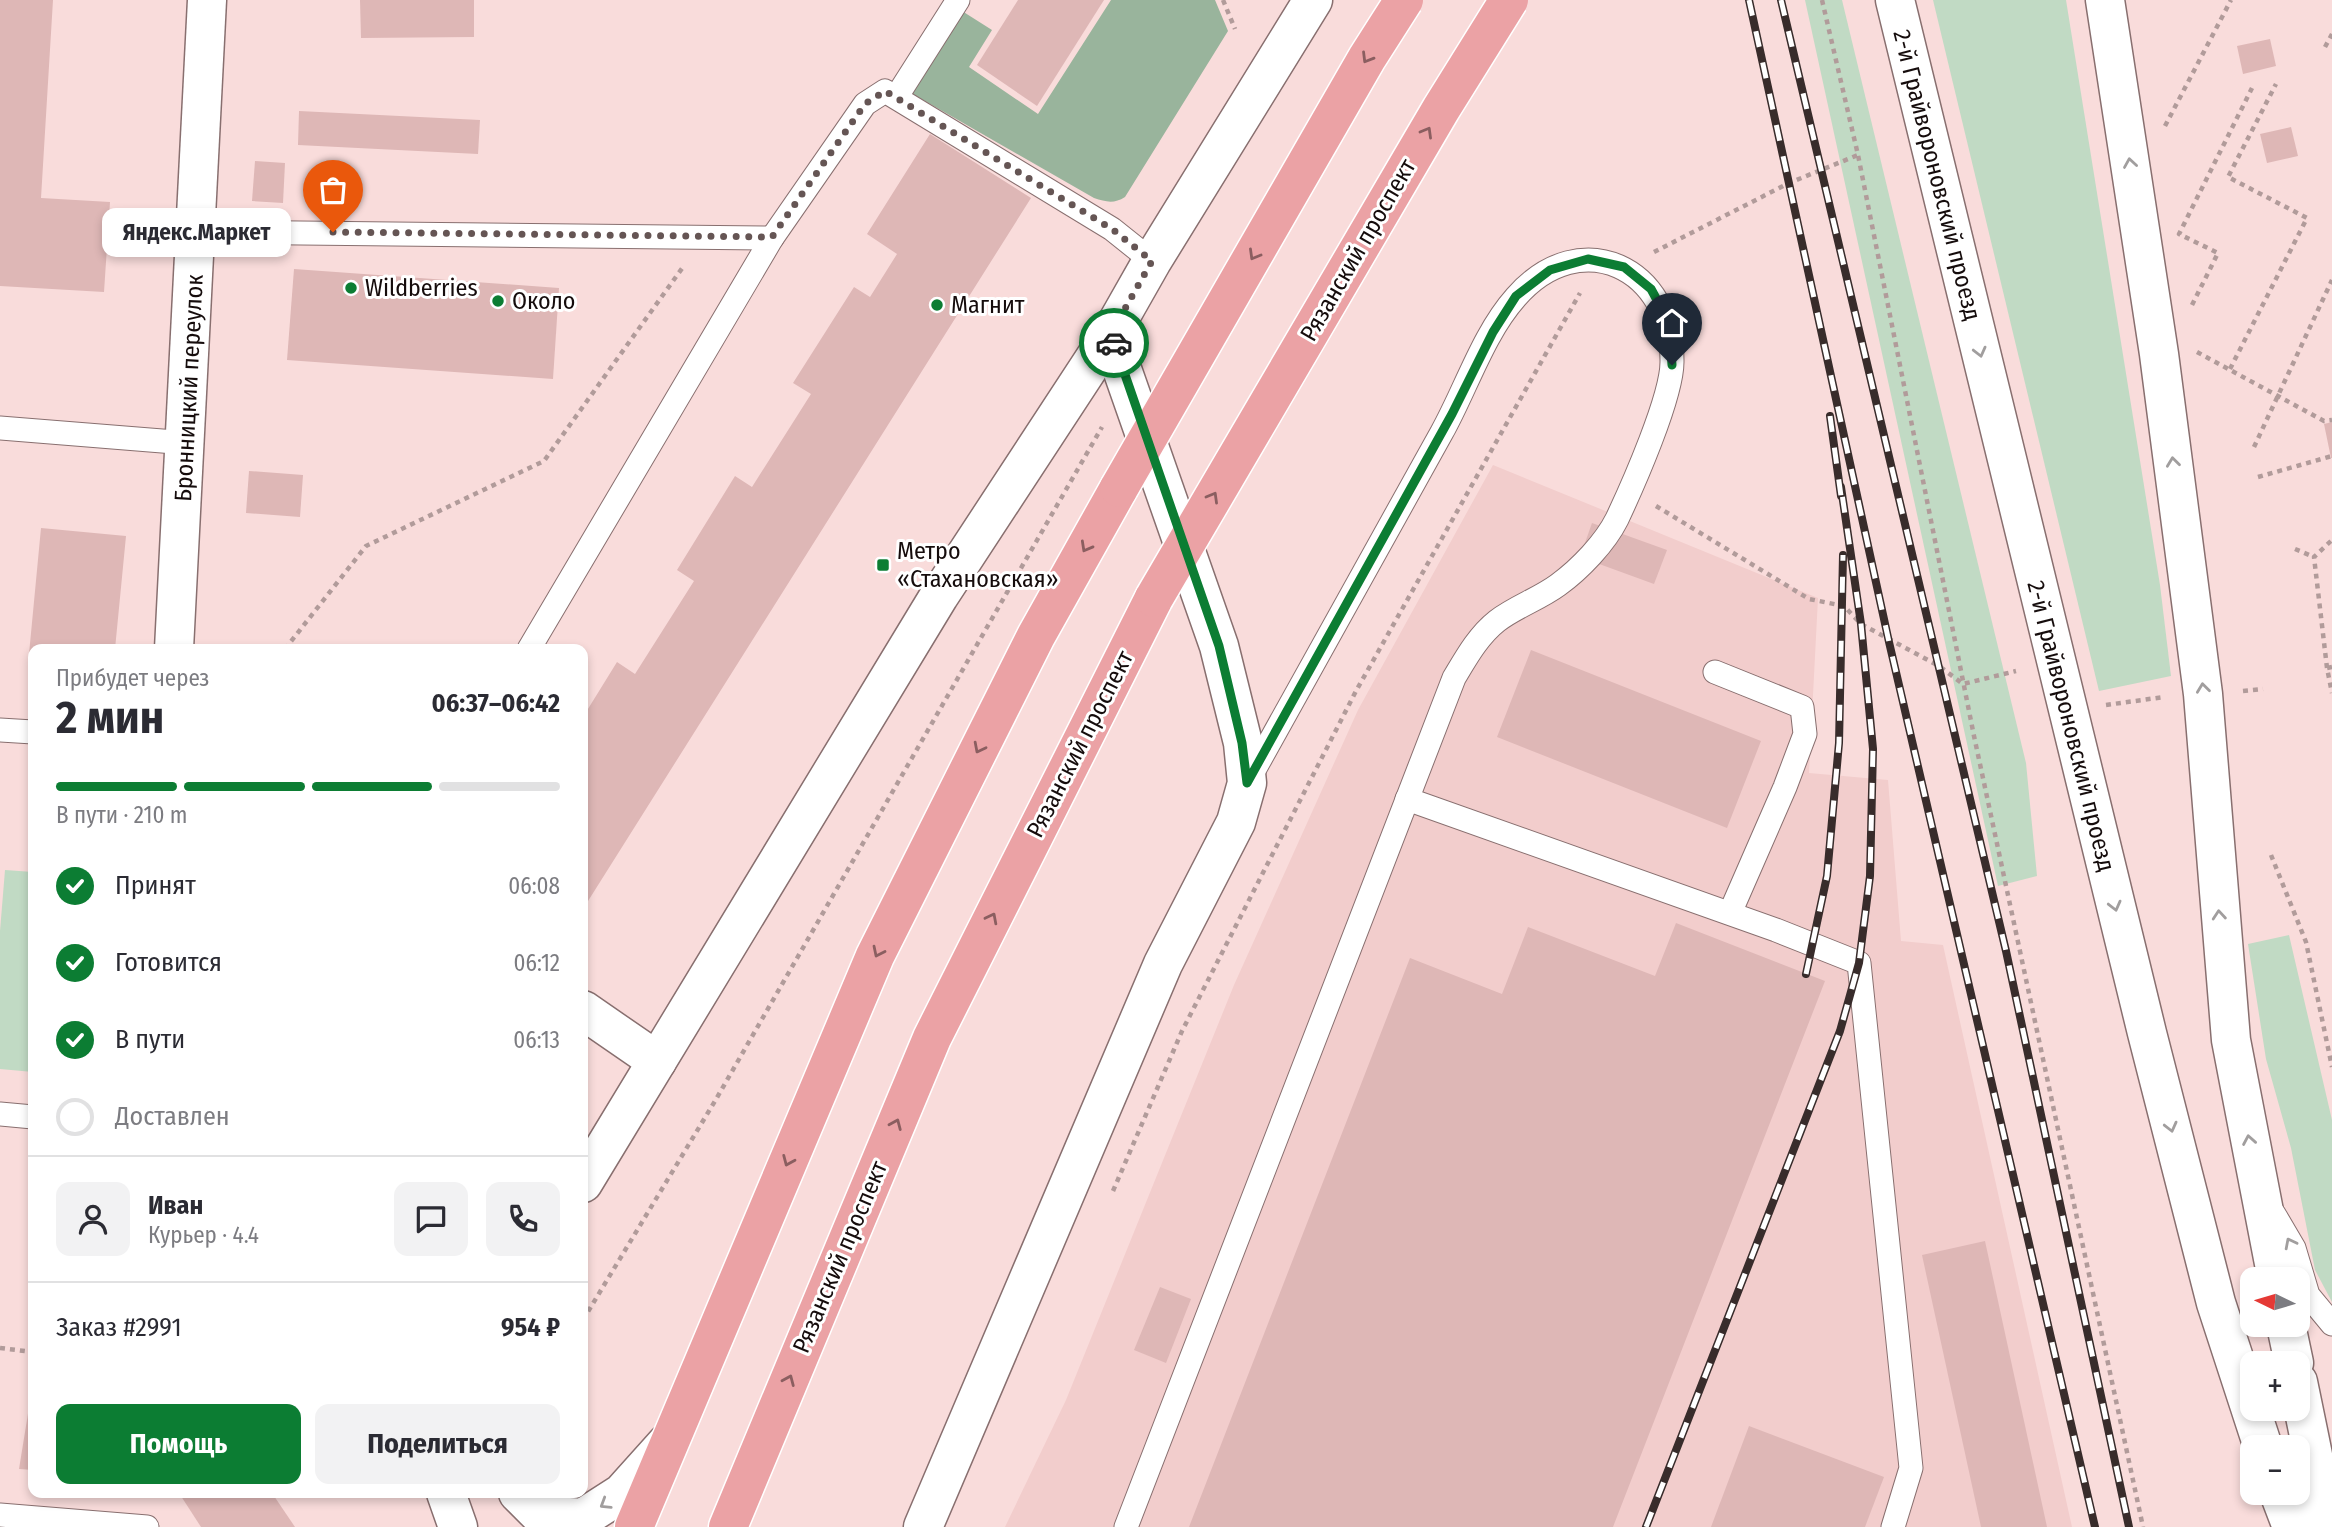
<!DOCTYPE html>
<html lang="ru">
<meta charset="utf-8">
<style>
body{margin:0;font-family:"Fira Sans Condensed",sans-serif;background:#f2f2f3;color:#2b2b33;height:100vh;display:flex;flex-direction:column;font-size:26px;white-space:nowrap}
*{box-sizing:border-box;margin:0}
p{font-size:23px;color:#7c7c81}
.icon{flex:none;width:38px;height:38px;fill:none;stroke:currentColor;stroke-width:2;stroke-linecap:round;stroke-linejoin:round}
.map{position:relative;flex:1;overflow:hidden}
.drawer{position:absolute;left:28px;top:644px;width:560px;height:854px;display:flex;flex-direction:column;background:#fff;border-radius:14px;box-shadow:0 4px 10px #0003}
.drawer>*{flex:none}
.needle{width:46px;rotate:275deg}
.fabs{position:absolute;left:2240px;top:1267px;display:grid;gap:14px}
.fabs a{display:grid;place-items:center;width:70px;height:70px;border-radius:14px;background:#fff;box-shadow:0 4px 10px #0003;font-size:35px}
.pin{position:absolute;display:grid;place-items:center;width:60px;height:60px;color:#fff;margin:-72px -30px;border-radius:50% 50% 50% 0;rotate:-45deg;box-shadow:0 0 7px #0007}
.pin .icon{rotate:45deg}
.courier{position:absolute;display:grid;place-items:center;width:70px;height:70px;margin:-35px;border:5px solid #0c7d33;border-radius:50%;background:#fff;color:#222;box-shadow:0 2px 9px #0007}
.bubble{position:absolute;height:49px;border-radius:14px;background:#fff;box-shadow:0 4px 10px #0003;font-size:23px;font-weight:700;line-height:49px;text-align:center}
.headline em{font-style:normal;font-weight:700}
.headline div{display:flex;flex-direction:column-reverse}
.headline{display:flex;align-items:center;justify-content:space-between;height:119px;padding:0 28px}
h1{font-size:46px;font-weight:700;line-height:52px}
.bar{display:grid;grid-template-columns:repeat(4,1fr);gap:10px 7px;align-content:center;height:84px;padding:0 28px}
.bar i{height:9px;border-radius:5px;background:#e1e1e2}
.bar .on{background:#0c7d33}
.bar p{grid-column:span 4}
.line{display:flex;align-items:center;gap:18px;padding:0 28px;border-top:2px solid #e1e1e2}
.line div{flex:1}
.round{display:grid;place-items:center;flex:none;width:74px;height:74px;border-radius:14px;background:#f2f2f3}
ol{padding:0 28px;list-style:none}
li{display:flex;align-items:center;gap:21px;height:77px}
li p{margin-inline-start:auto}
li .icon{padding:7px;border-radius:50%;background:#0c7d33;color:#fff;stroke-width:4}
li:last-child{color:#7c7c81}
li i{width:38px;height:38px;border:4px solid #e1e1e2;border-radius:50%}
.button{display:flex;gap:14px;margin-top:auto;padding:14px 28px}
.button a{flex:1;height:80px;border-radius:14px;background:#0c7d33;color:#fff;font-size:28px;font-weight:700;line-height:80px;text-align:center}
.button a+a{background:#f2f2f3;color:#2b2b33}
.map>svg:first-child{display:block}
.built{fill:#f2cdcc}
.green{fill:#c1dac4}
.forest{fill:#99b49c}
.building{fill:#deb7b6}
.lines{fill:none;stroke-linecap:round;stroke-linejoin:round}
.lane-casing{stroke:#886f6f;stroke-width:25}
.street-casing{stroke:#886f6f;stroke-width:41}
.secondary-casing{stroke:#886f6f;stroke-width:41}
.primary-casing{stroke:#fff;stroke-width:41}
.path{stroke:#b19b9a;stroke-width:4.5;stroke-dasharray:5 5;stroke-linecap:butt}
.lane{stroke:#fff;stroke-width:23}
.street{stroke:#fff;stroke-width:38}
.secondary{stroke:#fff;stroke-width:38}
.primary{stroke:#eba2a5;stroke-width:38}
.rail-casing{stroke:#382c2b;stroke-width:8}
.rail{stroke:#fff;stroke-width:5;stroke-dasharray:16;stroke-linecap:butt}
.primary-bridge-casing{stroke:#fff;stroke-width:41;stroke-linecap:butt}
.primary-bridge{stroke:#eba2a5;stroke-width:38}
.oneway{stroke:#8b5e60}
.oneway2{stroke:#a19e9e}
.done{stroke:#655554;stroke-width:7;stroke-dasharray:0 12.6}
.route{stroke:#0c7d33;stroke-width:9}
.poi-dot{fill:#0c7d33;stroke:#fff;stroke-width:2.5}
.labels{text-anchor:middle;dominant-baseline:central;stroke-width:6;stroke-linejoin:round;paint-order:stroke}
.street-label{font-size:24px;fill:#150c0c;stroke:#fff}
.poi-label{font-size:24px;fill:#150c0c;stroke:#fff;text-anchor:start}
</style>
<div class="map">
<svg width="2332" height="1527" viewBox="0 0 2332 1527">
<rect width="100%" height="100%" fill="#f9dcdb"/>
<polygon class="built" points="1493,465 1818,598 1809,773 1888,780 1901,941 1943,945 2072,1527 1005,1527 1066,1400 1234,985 1358,710"/>
<g class="green">
<polygon points="1805,0 1842,0 2026,763 2037,876 1998,886"/>
<polygon points="1933,0 2066,0 2160,585 2171,676 2099,691"/>
<polygon points="5,870 33,872 33,1072 0,1069 0,931"/>
<polygon points="2289,935 2332,1120 2332,1302 2315,1270 2291,1148 2266,1059 2248,944"/>
</g>
<path class="forest" d="M 1111,0 L 1215,0 L 1228,31 L 1125,197 C 1114,204 1106,202 1094,198 L 911,93 L 962,11 L 992,30 L 969,67 L 1038,114 Z"/>
<g class="building">
<polygon points="0,0 53,0 41,198 110,202 104,292 0,286"/>
<polygon points="360,0 474,0 474,37 361,38"/>
<polygon points="1018,0 1104,0 1037,106 977,65"/>
<polygon points="2270,39 2276,66 2243,74 2237,46"/>
<polygon points="299,111 480,120 478,154 298,145"/>
<polygon points="2291,127 2298,156 2267,163 2260,134"/>
<polygon points="930,134 1031,198 583,909 583,717 617,662 635,674 694,581 677,570 735,476 752,487 811,394 793,383 854,287 870,297 897,254 867,234"/>
<polygon points="255,161 285,163 283,203 252,201"/>
<polygon points="294,269 559,288 553,379 287,360"/>
<polygon points="2332,422 2332,458 2331,458 2324,424"/>
<polygon points="249,471 303,475 300,517 246,513"/>
<polygon points="1592,523 1667,550 1654,584 1580,557"/>
<polygon points="41,528 126,536 115,649 33,649 33,654 29,654"/>
<polygon points="1531,650 1761,741 1727,828 1497,737"/>
<polygon points="1676,923 1825,981 1613,1527 1189,1527 1410,958 1502,994 1528,927 1655,976"/>
<polygon points="1985,1241 2047,1527 1981,1527 1922,1255"/>
<polygon points="1160,1287 1191,1299 1166,1363 1134,1350"/>
<polygon points="32,1389 33,1389 33,1470 19,1469"/>
<polygon points="1749,1426 1884,1477 1865,1527 1711,1527"/>
<polygon points="179,1493 272,1493 295,1527 201,1527"/>
</g>
<g class="lines">
<defs>
<g id="lane">
<polyline points="897,96 958,0"/>
<polyline points="196,232 772,238"/>
<polyline points="0,428 187,443"/>
<polyline points="529,649 772,238 865,104 885,91 1112,229 1152,261"/>
<polyline points="1715,672 1802,707 1805,734 1785,787 1730,913"/>
<polyline points="0,730 33,732"/>
<polyline points="1407,799 1776,930 1859,963 1911,1468 1893,1527"/>
<polyline points="0,1114 33,1117"/>
<polyline points="2274,1214 2294,1248 2308,1295 2332,1324"/>
<polyline points="0,1515 147,1527"/>
<path d="M 1126,1527 L 1454,678 C 1466,658 1478,636 1497,621 C 1515,607 1539,599 1558,585 C 1580,569 1605,543 1617,519 C 1633,485 1672,397 1672,362 C 1673,268 1581,223 1516,297 C 1483,334 1466,389 1442,432 C 1377,548 1313,665 1248,781"/>
</g>
<g id="street">
<polyline points="1110,335 1152,261 1313,0"/>
<polyline points="174,649 207,0"/>
<polyline points="583,1010 657,1061"/>
</g>
<g id="secondary">
<polyline points="1895,0 2147,1033 2216,1303 2263,1447"/>
<polyline points="2105,0 2159,354 2203,694 2231,1040 2277,1279"/>
<polyline points="583,1183 939,596 1110,335"/>
<polyline points="2286,1325 2294,1363"/>
<polyline points="2298,1382 2315,1465 2322,1527"/>
<polyline points="446,1493 458,1527"/>
<polyline points="518,1493 540,1515 583,1518 622,1493 666,1444"/>
<polyline points="2279,1493 2292,1527"/>
<polyline points="923,1527 1163,964 1236,822 1247,783 1243,743 1219,646 1110,335"/>
</g>
<g id="primary">
<polyline points="634,1527 875,956 1036,636 1119,488"/>
<polyline points="728,1527 932,1038 1154,598"/>
</g>
</defs>
<use href="#lane" class="lane-casing"/>
<use href="#street" class="street-casing"/>
<use href="#secondary" class="secondary-casing"/>
<use href="#primary" class="primary-casing"/>
<g class="path">
<polyline points="1223,0 1235,29"/>
<polyline points="1822,0 1858,155 1974,736 2143,1527"/>
<polyline points="2325,47 2332,34"/>
<polyline points="2165,126 2231,0"/>
<polyline points="1654,252 1789,183 1858,155"/>
<polyline points="2192,305 2218,253 2179,234 2252,88"/>
<polyline points="2197,352 2324,421 2332,420"/>
<polyline points="2230,369 2307,218 2228,177 2276,84"/>
<polyline points="2254,447 2332,280"/>
<polyline points="2258,477 2332,456"/>
<polyline points="1656,506 1809,599 1844,606 1861,624 1939,666 1963,684 2016,671"/>
<polyline points="2295,549 2314,557"/>
<polyline points="285,649 366,546 544,461 683,267"/>
<polyline points="2332,667 2327,668 2332,693"/>
<polyline points="2327,668 2314,557 2332,540"/>
<polyline points="2243,691 2263,689"/>
<polyline points="2106,705 2164,697"/>
<polyline points="2271,855 2306,942 2332,1067"/>
<polyline points="1113,1191 1182,1031 1356,691 1580,293"/>
<polyline points="583,1320 715,1101 1102,427"/>
<polyline points="0,1348 33,1352"/>
</g>
<use href="#lane" class="lane"/>
<use href="#street" class="street"/>
<use href="#secondary" class="secondary"/>
<use href="#primary" class="primary"/>
<defs>
<g id="rail">
<polyline points="1749,0 1889,642 2095,1527"/>
<polyline points="1781,0 2006,951 2129,1527"/>
<polyline points="1830,416 1841,496"/>
<polyline points="1806,974 1827,876 1839,743 1843,555"/>
<polyline points="1646,1527 1840,1031 1859,963 1870,876 1873,749 1861,624 1841,487"/>
</g>
</defs>
<use href="#rail" class="rail-casing"/>
<use href="#rail" class="rail"/>
<defs>
<g id="primary-bridge">
<polyline points="1119,488 1367,58 1404,0"/>
<polyline points="1154,598 1441,109 1509,0"/>
</g>
</defs>
<use href="#primary-bridge" class="primary-bridge-casing"/>
<use href="#primary-bridge" class="primary-bridge"/>
</g>
<defs><path id="oneway-chevron" d="M-2-3.5L2.5 0L-2 3.5" fill="none" stroke-width="1.6" stroke-linecap="round" stroke-linejoin="round" transform="scale(1.75)"/></defs>
<g class="oneway">
<use href="#oneway-chevron" transform="translate(1367 58) rotate(121)"/>
<use href="#oneway-chevron" transform="translate(1427 132) rotate(-60)"/>
<use href="#oneway-chevron" transform="translate(1254 255) rotate(120)"/>
<use href="#oneway-chevron" transform="translate(1213 497) rotate(-60)"/>
<use href="#oneway-chevron" transform="translate(1086 547) rotate(119)"/>
<use href="#oneway-chevron" transform="translate(979 748) rotate(117)"/>
<use href="#oneway-chevron" transform="translate(992 918) rotate(-63)"/>
<use href="#oneway-chevron" transform="translate(878 952) rotate(116)"/>
<use href="#oneway-chevron" transform="translate(896 1124) rotate(-67)"/>
<use href="#oneway-chevron" transform="translate(788 1161) rotate(113)"/>
<use href="#oneway-chevron" transform="translate(789 1380) rotate(-67)"/>
</g>
<g class="oneway2">
<use href="#oneway-chevron" transform="translate(2130 163) rotate(-99)"/>
<use href="#oneway-chevron" transform="translate(1980 352) rotate(76)"/>
<use href="#oneway-chevron" transform="translate(2173 462) rotate(-97)"/>
<use href="#oneway-chevron" transform="translate(2203 688) rotate(-97)"/>
<use href="#oneway-chevron" transform="translate(2115 906) rotate(76)"/>
<use href="#oneway-chevron" transform="translate(2219 915) rotate(-95)"/>
<use href="#oneway-chevron" transform="translate(2171 1127) rotate(76)"/>
<use href="#oneway-chevron" transform="translate(2249 1140) rotate(-100)"/>
<use href="#oneway-chevron" transform="translate(2290 1243) rotate(-117)"/>
<use href="#oneway-chevron" transform="translate(605 1504) rotate(148)"/>
</g>
<g class="lines">
<polyline class="done" points="333,232 772,237 865,104 885,91 1112,229 1152,261 1110,335 1114,343"/>
<polyline class="route" points="1114,343 1219,646 1242,743 1247,783 1452,414 1493,332 1516,296 1550,270 1588,259 1624,267 1651,289 1669,322 1672,365"/>
</g>
<g class="poi-dot">
<circle cx="351" cy="288" r="7"/>
<circle cx="498" cy="301" r="7"/>
<circle cx="937" cy="305" r="7"/>
<rect x="876" y="558" width="14" height="14" rx="3.5"/>
</g>
<g class="labels">
<g class="street-label">
<text transform="translate(1937 175) rotate(76)">2-й Грайвороновский проезд</text>
<text transform="translate(1358 250) rotate(-60)">Рязанский проспект</text>
<text transform="translate(189 388) rotate(-87)">Бронницкий переулок</text>
<text transform="translate(2071 726) rotate(76)">2-й Грайвороновский проезд</text>
<text transform="translate(1080 744) rotate(-63)">Рязанский проспект</text>
<text transform="translate(840 1257) rotate(-67)">Рязанский проспект</text>
</g>
<g class="poi-label">
<text x="365" y="288">Wildberries</text>
<text x="512" y="301">Около</text>
<text x="951" y="305">Магнит</text>
<text x="897" y="551">Метро<tspan x="897" dy="28">«Стахановская»</tspan></text>
</g>
</g>
</svg>
<div class="fabs">
<a><svg class="needle" viewBox="-14 -14 28 28"><path d="M0-13l5 13h-10z" fill="#e53935"/><path d="M0 13l5-13h-10z" fill="#7c7c81"/></svg></a>
<a>+</a>
<a>−</a>
</div>
<div class="pin" style="left:333px;top:232px;background:#ea580c"><svg class="icon" aria-label="bag" viewBox="0 0 24 24"><path d="M5 8h14l-1 12H6zM9 8a3 3 0 0 1 6 0"/></svg></div>
<div class="pin" style="left:1672px;top:365px;background:#1f2937"><svg class="icon" aria-label="home" viewBox="0 0 24 24"><path d="M3 11l9-7 9 7M6 9v11h12V9"/></svg></div>
<div class="courier" style="left:1114px;top:343px"><svg class="icon" aria-label="car" viewBox="0 0 24 24"><path d="M5 17H2v-5l4-1 3-4h7l3 4 3 1v5h-3M9 17h6M6 11h13"/><circle cx="7" cy="17" r="2"/><circle cx="17" cy="17" r="2"/></svg></div>
<div class="bubble" style="left:102px;top:208px;width:189px">Яндекс.Маркет</div>
<section class="drawer">
<div class="headline"><div><h1>2 мин</h1><p>Прибудет через</p></div><em>06:37–06:42</em></div>
<div class="bar"><i class="on"></i><i class="on"></i><i class="on"></i><i></i><p>В пути · 210 m</p></div>
<ol>
<li><svg class="icon" aria-label="check" viewBox="0 0 24 24"><path d="M5 12l5 5 9-10"/></svg>Принят<p>06:08</p></li>
<li><svg class="icon" aria-label="check" viewBox="0 0 24 24"><path d="M5 12l5 5 9-10"/></svg>Готовится<p>06:12</p></li>
<li><svg class="icon" aria-label="check" viewBox="0 0 24 24"><path d="M5 12l5 5 9-10"/></svg>В пути<p>06:13</p></li>
<li><i></i>Доставлен</li>
</ol>
<div class="line" style="height:126px"><a class="round"><svg class="icon" aria-label="person" viewBox="0 0 24 24"><circle cx="12" cy="8" r="4"/><path d="M4 21q1-7 8-7t8 7"/></svg></a><div><b>Иван</b><p>Курьер · 4.4</p></div><a class="round"><svg class="icon" aria-label="chat" viewBox="0 0 24 24"><path d="M4 5h16v11H9l-5 4z"/></svg></a><a class="round"><svg class="icon" aria-label="phone" viewBox="0 0 24 24"><path d="M5 4h4l2 5-3 2q2 4 5 5l2-3 5 2v4C11 20 4 13 5 4z"/></svg></a></div>
<div class="line" style="height:91px"><div>Заказ #2991</div><b>954 ₽</b></div>
<div class="button"><a>Помощь</a><a>Поделиться</a></div>
</section>
</div>
